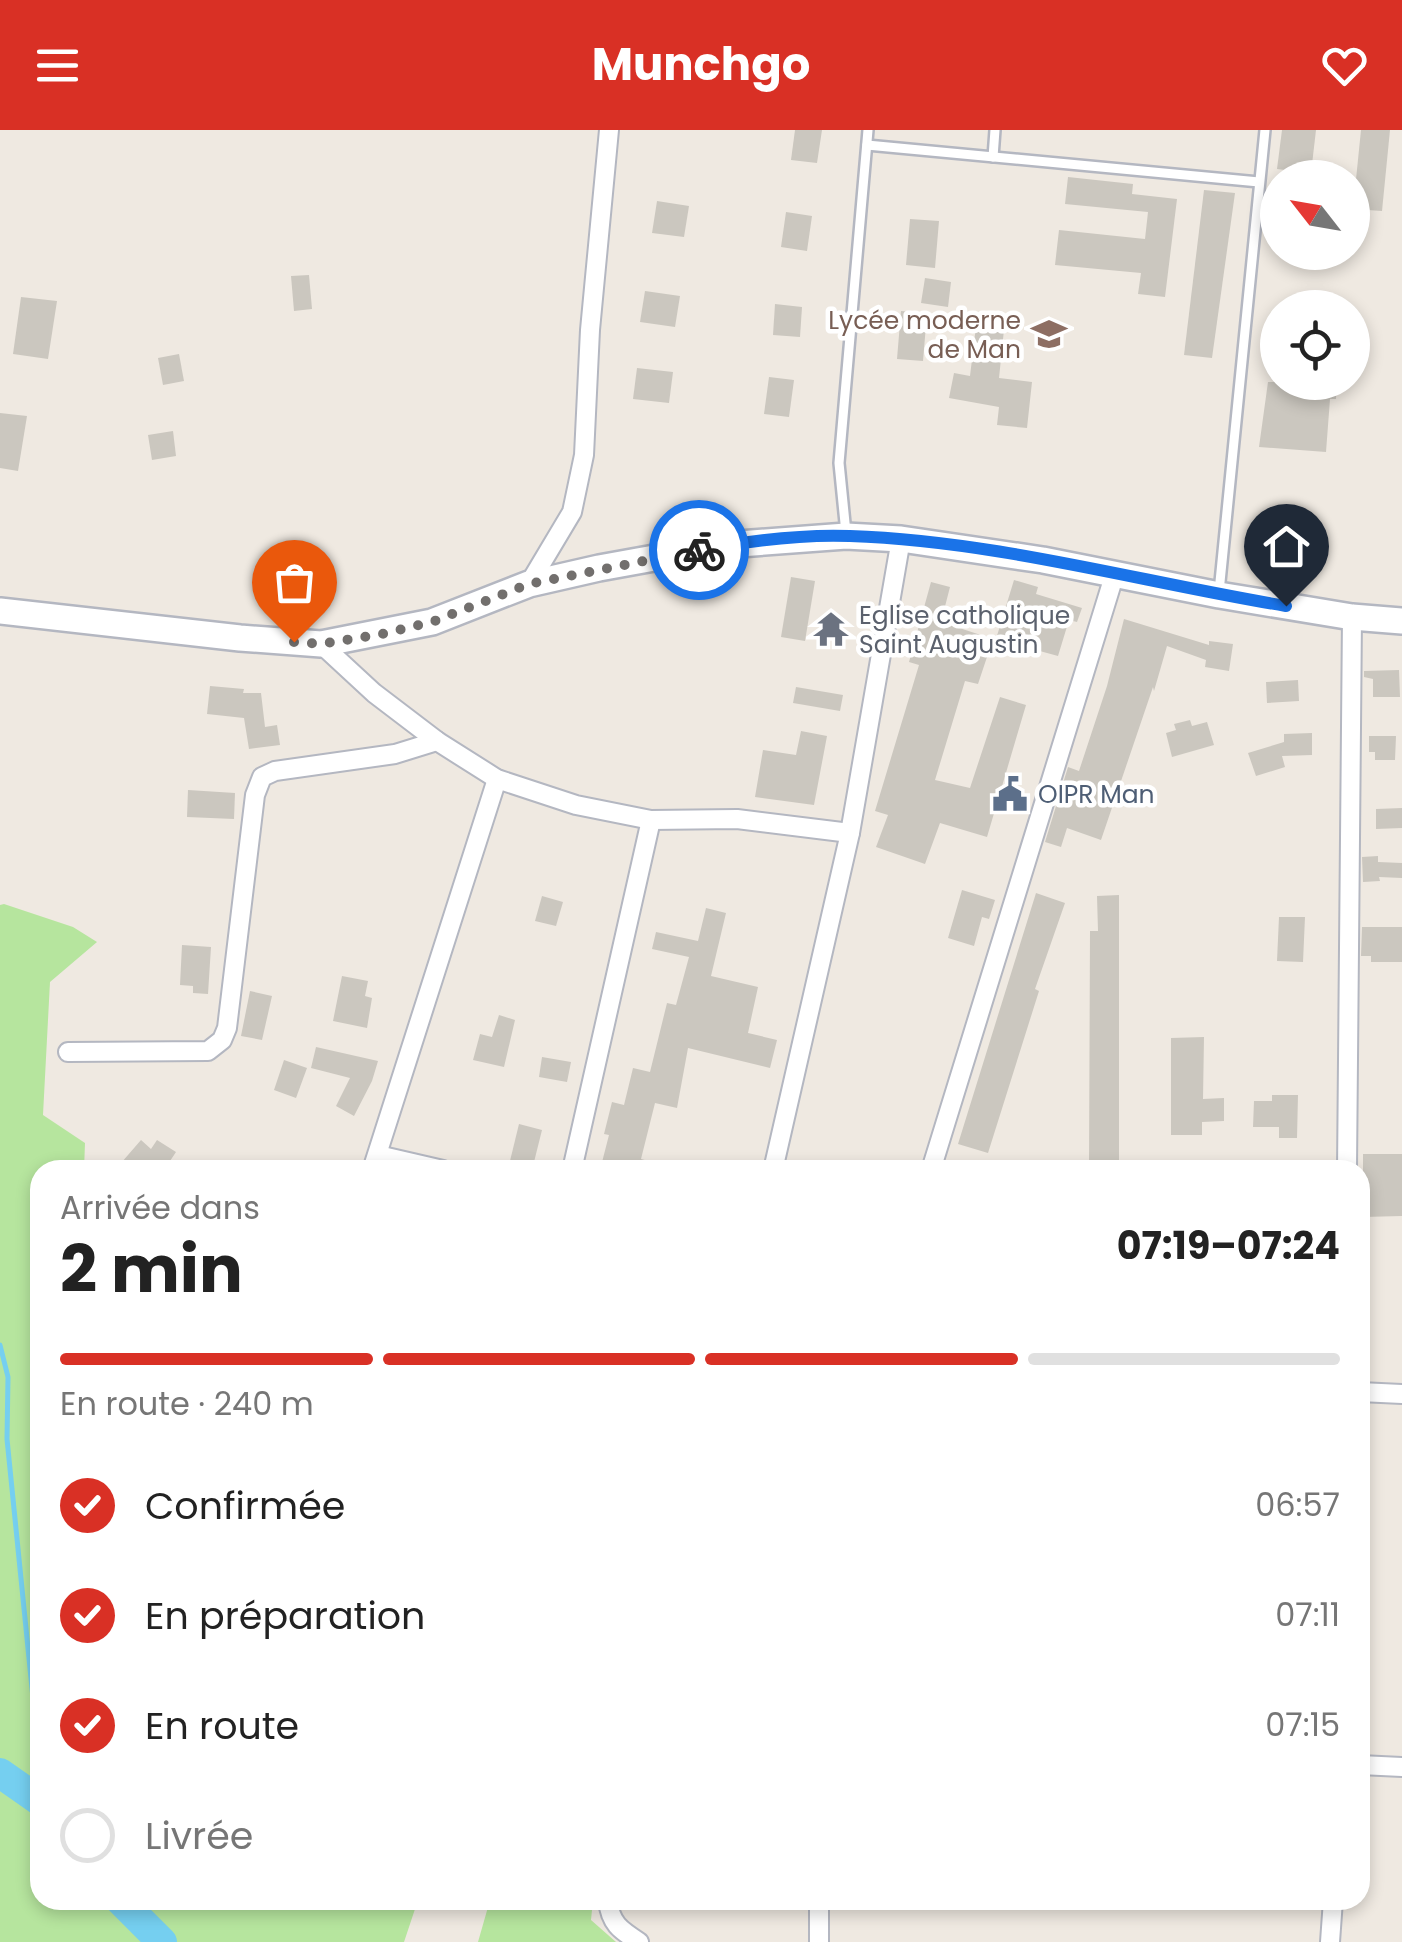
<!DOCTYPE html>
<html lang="fr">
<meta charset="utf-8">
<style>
body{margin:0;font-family:Poppins,sans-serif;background:#f2f2f2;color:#222;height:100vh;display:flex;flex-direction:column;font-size:38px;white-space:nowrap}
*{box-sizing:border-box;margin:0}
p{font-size:32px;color:#767676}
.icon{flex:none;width:55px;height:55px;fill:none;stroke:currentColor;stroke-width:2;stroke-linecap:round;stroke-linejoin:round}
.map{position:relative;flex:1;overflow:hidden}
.side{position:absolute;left:30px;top:1030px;width:1340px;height:750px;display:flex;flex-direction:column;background:#fff;border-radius:30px;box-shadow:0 5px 15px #0003}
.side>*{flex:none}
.needle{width:65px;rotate:301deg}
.tools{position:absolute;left:1260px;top:30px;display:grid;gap:20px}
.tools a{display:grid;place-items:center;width:110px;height:110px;border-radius:50%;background:#fff;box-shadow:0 5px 15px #0003;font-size:50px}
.pin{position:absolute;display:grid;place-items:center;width:85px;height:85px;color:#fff;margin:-102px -42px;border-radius:50% 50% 50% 0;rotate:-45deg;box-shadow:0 0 10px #0007}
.pin .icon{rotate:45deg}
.courier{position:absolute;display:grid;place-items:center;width:100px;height:100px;margin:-50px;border:8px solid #1a73e8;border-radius:50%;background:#fff;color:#222;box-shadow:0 2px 12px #0007}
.summary em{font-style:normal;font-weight:700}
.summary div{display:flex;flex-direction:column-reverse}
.summary{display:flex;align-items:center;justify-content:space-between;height:170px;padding:0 30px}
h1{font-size:65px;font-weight:700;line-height:75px}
.bar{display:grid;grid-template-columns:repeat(4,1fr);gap:15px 10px;align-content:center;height:120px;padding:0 30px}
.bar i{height:12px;border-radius:8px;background:#e0e0e0}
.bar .selected{background:#d93025}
.bar p{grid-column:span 4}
ol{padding:0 30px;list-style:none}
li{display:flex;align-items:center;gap:30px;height:110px}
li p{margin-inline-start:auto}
li .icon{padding:10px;border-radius:50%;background:#d93025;color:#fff;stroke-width:4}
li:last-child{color:#767676}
li i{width:55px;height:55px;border:5px solid #e0e0e0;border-radius:50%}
header{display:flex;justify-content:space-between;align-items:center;height:130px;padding:0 30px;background:#d93025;color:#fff;font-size:45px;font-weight:700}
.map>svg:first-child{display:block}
.green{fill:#b6e59e}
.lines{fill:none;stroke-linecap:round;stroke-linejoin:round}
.stream{stroke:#75cff0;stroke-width:5}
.river{stroke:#75cff0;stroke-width:30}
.building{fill:#cbc7bf}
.service-casing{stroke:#b4b7c1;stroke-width:14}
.minor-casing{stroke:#b4b7c1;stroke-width:22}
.secondary-casing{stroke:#b4b7c1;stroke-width:30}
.service{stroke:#fff;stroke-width:9}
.minor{stroke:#fff;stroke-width:18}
.secondary{stroke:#fff;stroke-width:25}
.done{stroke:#726f6d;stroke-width:10;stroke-dasharray:0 18}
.route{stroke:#1a73e8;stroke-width:12}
.labels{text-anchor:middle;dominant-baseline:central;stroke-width:9;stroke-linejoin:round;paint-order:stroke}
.education-label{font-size:25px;fill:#785e54;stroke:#fff;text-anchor:end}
.worship-label{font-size:25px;fill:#5b616d;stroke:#fff;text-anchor:start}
.service-label{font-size:25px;fill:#4e5e75;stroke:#fff;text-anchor:start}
</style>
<header><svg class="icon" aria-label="menu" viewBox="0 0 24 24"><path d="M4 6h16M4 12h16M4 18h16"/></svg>Munchgo<svg class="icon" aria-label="heart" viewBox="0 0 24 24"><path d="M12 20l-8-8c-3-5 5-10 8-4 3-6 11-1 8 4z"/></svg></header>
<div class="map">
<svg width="1402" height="1812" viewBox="0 0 1402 1812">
<rect width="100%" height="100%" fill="#efe9e1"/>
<g class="green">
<polygon points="4,774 73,797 97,812 50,852 43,985 85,1013 84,1040 40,1040 40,1134 31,1134 40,1220 40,1770 418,1770 404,1812 0,1812 0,775"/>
<polygon points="490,1770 593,1770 591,1790 616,1812 478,1812"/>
</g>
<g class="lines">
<polyline class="stream" points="0,1215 8,1247 7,1309 40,1638"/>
<g class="river">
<polyline points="0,1643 40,1671"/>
<polyline points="120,1770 162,1812"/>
</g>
</g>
<g class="building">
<polygon points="795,0 822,0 817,33 791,30"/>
<polygon points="1282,0 1316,0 1311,43 1277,39"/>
<polygon points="1361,0 1390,0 1382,81 1353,79"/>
<polygon points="1068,47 1133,54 1132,64 1177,69 1165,167 1138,164 1141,143 1055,135 1059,100 1145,109 1148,82 1065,74"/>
<polygon points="1204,60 1235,63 1212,228 1184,225"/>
<polygon points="657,71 689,76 684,107 652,103"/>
<polygon points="786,82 812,86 807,121 781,117"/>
<polygon points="910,89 939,91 935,138 906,135"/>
<polygon points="309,145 312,179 294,181 291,146"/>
<polygon points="925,148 951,152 948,177 921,173"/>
<polygon points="645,161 680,166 675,197 640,192"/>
<polygon points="21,167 57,171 48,229 13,224"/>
<polygon points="775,174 802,177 800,207 773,205"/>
<polygon points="901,181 927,183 923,231 897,229"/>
<polygon points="977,188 1005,190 999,248 1032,252 1027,298 997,295 999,277 949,268 954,243 970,246"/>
<polygon points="179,224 184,251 163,255 158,228"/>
<polygon points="637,238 673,242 669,273 633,269"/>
<polygon points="769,247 794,250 789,287 764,284"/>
<polygon points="1268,252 1337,252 1336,269 1330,269 1326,322 1259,317"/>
<polygon points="0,283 27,286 18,341 0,338"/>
<polygon points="173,301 176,326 152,330 148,305"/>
<polygon points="791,447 815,451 805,511 781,507"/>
<polygon points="1014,450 1038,457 1036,464 1082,478 1077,492 1069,490 1058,526 996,509"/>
<polygon points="931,452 950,457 941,492 993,509 978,554 965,551 935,650 970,658 1000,567 1026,575 987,707 940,693 925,734 876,717 888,685 875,681 919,535 909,532"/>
<polygon points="1124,489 1209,515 1209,511 1233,514 1229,541 1205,537 1206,530 1167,516 1154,561 1153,557 1101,710 1067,698 1061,717 1045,712 1068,637 1079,641 1107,556"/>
<polygon points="1399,540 1400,567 1373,567 1373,549 1364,547 1364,541"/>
<polygon points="1298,550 1299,571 1267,573 1266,552"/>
<polygon points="210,556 244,559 243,563 261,563 265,597 277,595 280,615 249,619 244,588 207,584"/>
<polygon points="796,557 843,565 840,581 793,573"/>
<polygon points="1190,590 1192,596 1207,592 1214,615 1172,627 1166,603 1176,600 1174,594"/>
<polygon points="801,601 827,606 814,675 755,667 763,620 796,625"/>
<polygon points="1312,603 1312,625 1282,626 1285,637 1256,646 1248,623 1284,612 1284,604"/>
<polygon points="1369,606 1396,606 1395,630 1375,630 1375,622 1369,622"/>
<polygon points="188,660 235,663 234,689 187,687"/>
<polygon points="1402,678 1402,698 1376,699 1376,679"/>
<polygon points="1378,726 1378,732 1402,733 1402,748 1379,747 1380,751 1363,752 1362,727"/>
<polygon points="962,760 995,770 989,789 982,787 974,816 948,808"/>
<polygon points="1036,763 1065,773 1035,859 1039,861 988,1023 958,1014"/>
<polygon points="1119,765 1119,1040 1089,1040 1090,801 1098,801 1097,766"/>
<polygon points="542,766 563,772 556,796 535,791"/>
<polygon points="706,778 726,783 711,846 758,857 748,903 777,910 770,938 688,918 677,978 655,973 641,1029 667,1036 667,1040 600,1040 609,1005 604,1004 612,972 624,975 633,938 650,942 667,873 676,875 689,827 652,819 656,802 698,811"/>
<polygon points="1279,787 1305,787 1303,832 1277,831"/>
<polygon points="1362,797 1402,797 1402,832 1371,832 1371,826 1361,826"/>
<polygon points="182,815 211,817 208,864 193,863 193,856 180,855"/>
<polygon points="342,846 368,851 365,866 372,868 367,898 333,891"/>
<polygon points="250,861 272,866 262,910 241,906"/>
<polygon points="499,885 515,890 504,937 473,930 480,904 492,907"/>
<polygon points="1204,907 1203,969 1224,968 1224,991 1202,992 1202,1005 1171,1005 1171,908"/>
<polygon points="316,917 378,931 372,951 354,986 336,976 350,948 311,938"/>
<polygon points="542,927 571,932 567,952 539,947"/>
<polygon points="284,930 307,938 296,968 274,960"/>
<polygon points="1272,965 1298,965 1297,1008 1279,1008 1279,997 1253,997 1254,971 1272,971"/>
<polygon points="519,994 542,1000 532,1040 509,1035"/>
<polygon points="141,1010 151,1019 157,1010 176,1022 164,1040 115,1040"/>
<polygon points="1363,1024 1402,1024 1402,1086 1363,1087"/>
</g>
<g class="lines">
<defs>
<g id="service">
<polyline points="867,15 1259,52"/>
<polyline points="993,27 995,0"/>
<polyline points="846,403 839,333 868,0"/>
<polyline points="1219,462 1265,0"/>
</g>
<g id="minor">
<polyline points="529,454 572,382 584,325 590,200 609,0"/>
<polyline points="321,514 374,563 437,611 497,649 576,675 651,690 737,689 850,703"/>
<polyline points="68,922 208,921 222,910 227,898 255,665 262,647 275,641 395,624 437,611"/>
<polyline points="378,1025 443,1040"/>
<polyline points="372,1040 497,649"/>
<polyline points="572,1040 651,690"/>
<polyline points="773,1040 850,703 901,409"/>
<polyline points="931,1040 1115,443"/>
<polyline points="1347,1040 1352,487"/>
<polyline points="1360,1262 1402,1264"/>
<polyline points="1360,1635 1402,1637"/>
<path d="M 608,1770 C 610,1793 620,1800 639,1812"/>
<polyline points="819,1770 819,1812"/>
<polyline points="1330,1812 1333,1770"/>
</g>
<polyline id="secondary" points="0,481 240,508 321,514 432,492 529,454 599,438 726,415 846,406 901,409 1043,430 1219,465 1352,487 1402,491"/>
</defs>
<use href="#service" class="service-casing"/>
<use href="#minor" class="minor-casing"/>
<use href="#secondary" class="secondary-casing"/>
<use href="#service" class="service"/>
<use href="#minor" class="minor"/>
<use href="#secondary" class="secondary"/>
</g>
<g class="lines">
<polyline class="done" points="294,512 321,514 382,504 432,492 529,454 699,420"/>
<path class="route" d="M 699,420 C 748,411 801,404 850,406 C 997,411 1141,452 1286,476"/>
</g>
<defs>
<symbol id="school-bare" viewBox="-9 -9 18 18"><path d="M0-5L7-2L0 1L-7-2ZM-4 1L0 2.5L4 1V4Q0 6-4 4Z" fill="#8d6e63" stroke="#fff" stroke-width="2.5" paint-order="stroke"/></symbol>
<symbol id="temple-bare" viewBox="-9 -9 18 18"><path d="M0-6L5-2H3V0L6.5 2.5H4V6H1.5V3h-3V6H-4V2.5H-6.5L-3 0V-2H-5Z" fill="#6b7280" stroke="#fff" stroke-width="2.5" paint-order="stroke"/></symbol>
<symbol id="civic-bare" viewBox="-9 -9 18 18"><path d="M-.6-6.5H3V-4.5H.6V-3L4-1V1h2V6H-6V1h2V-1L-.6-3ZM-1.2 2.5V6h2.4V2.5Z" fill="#5c6f8a" stroke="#fff" stroke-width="2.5" paint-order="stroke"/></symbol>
</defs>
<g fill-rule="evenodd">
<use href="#school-bare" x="1024" y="179" width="50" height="50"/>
<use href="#temple-bare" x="806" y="474" width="50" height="50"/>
<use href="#civic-bare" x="985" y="639" width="50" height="50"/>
</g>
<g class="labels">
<g class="education-label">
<text x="1021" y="190">Lycée moderne<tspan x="1021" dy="29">de Man</tspan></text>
</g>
<g class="worship-label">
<text x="859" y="485">Eglise catholique<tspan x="859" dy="29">Saint Augustin</tspan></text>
</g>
<g class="service-label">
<text x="1038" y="664">OIPR Man</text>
</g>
</g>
</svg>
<div class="tools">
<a><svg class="needle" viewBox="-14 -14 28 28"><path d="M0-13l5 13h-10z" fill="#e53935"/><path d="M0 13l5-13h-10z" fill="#767676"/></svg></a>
<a><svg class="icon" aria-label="locate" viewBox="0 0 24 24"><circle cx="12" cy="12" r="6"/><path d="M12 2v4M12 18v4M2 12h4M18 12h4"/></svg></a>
</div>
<div class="pin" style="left:294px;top:512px;background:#ea580c"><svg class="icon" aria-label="bag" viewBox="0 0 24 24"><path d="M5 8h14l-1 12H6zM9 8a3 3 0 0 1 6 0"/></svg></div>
<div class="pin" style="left:1286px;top:476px;background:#1f2937"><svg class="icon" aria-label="home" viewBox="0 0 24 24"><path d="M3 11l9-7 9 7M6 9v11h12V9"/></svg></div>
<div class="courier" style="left:699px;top:420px"><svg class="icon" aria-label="bike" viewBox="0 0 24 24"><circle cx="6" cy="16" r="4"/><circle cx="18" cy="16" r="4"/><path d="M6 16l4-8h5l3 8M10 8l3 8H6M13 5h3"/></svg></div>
<section class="side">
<div class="summary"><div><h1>2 min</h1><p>Arrivée dans</p></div><em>07:19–07:24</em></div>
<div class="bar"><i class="selected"></i><i class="selected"></i><i class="selected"></i><i></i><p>En route · 240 m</p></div>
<ol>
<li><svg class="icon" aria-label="check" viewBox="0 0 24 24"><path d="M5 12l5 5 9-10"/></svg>Confirmée<p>06:57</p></li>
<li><svg class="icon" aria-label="check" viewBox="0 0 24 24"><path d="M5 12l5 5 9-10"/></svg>En préparation<p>07:11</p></li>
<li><svg class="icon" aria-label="check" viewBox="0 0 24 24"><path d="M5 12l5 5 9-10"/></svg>En route<p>07:15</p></li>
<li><i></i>Livrée</li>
</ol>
</section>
</div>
